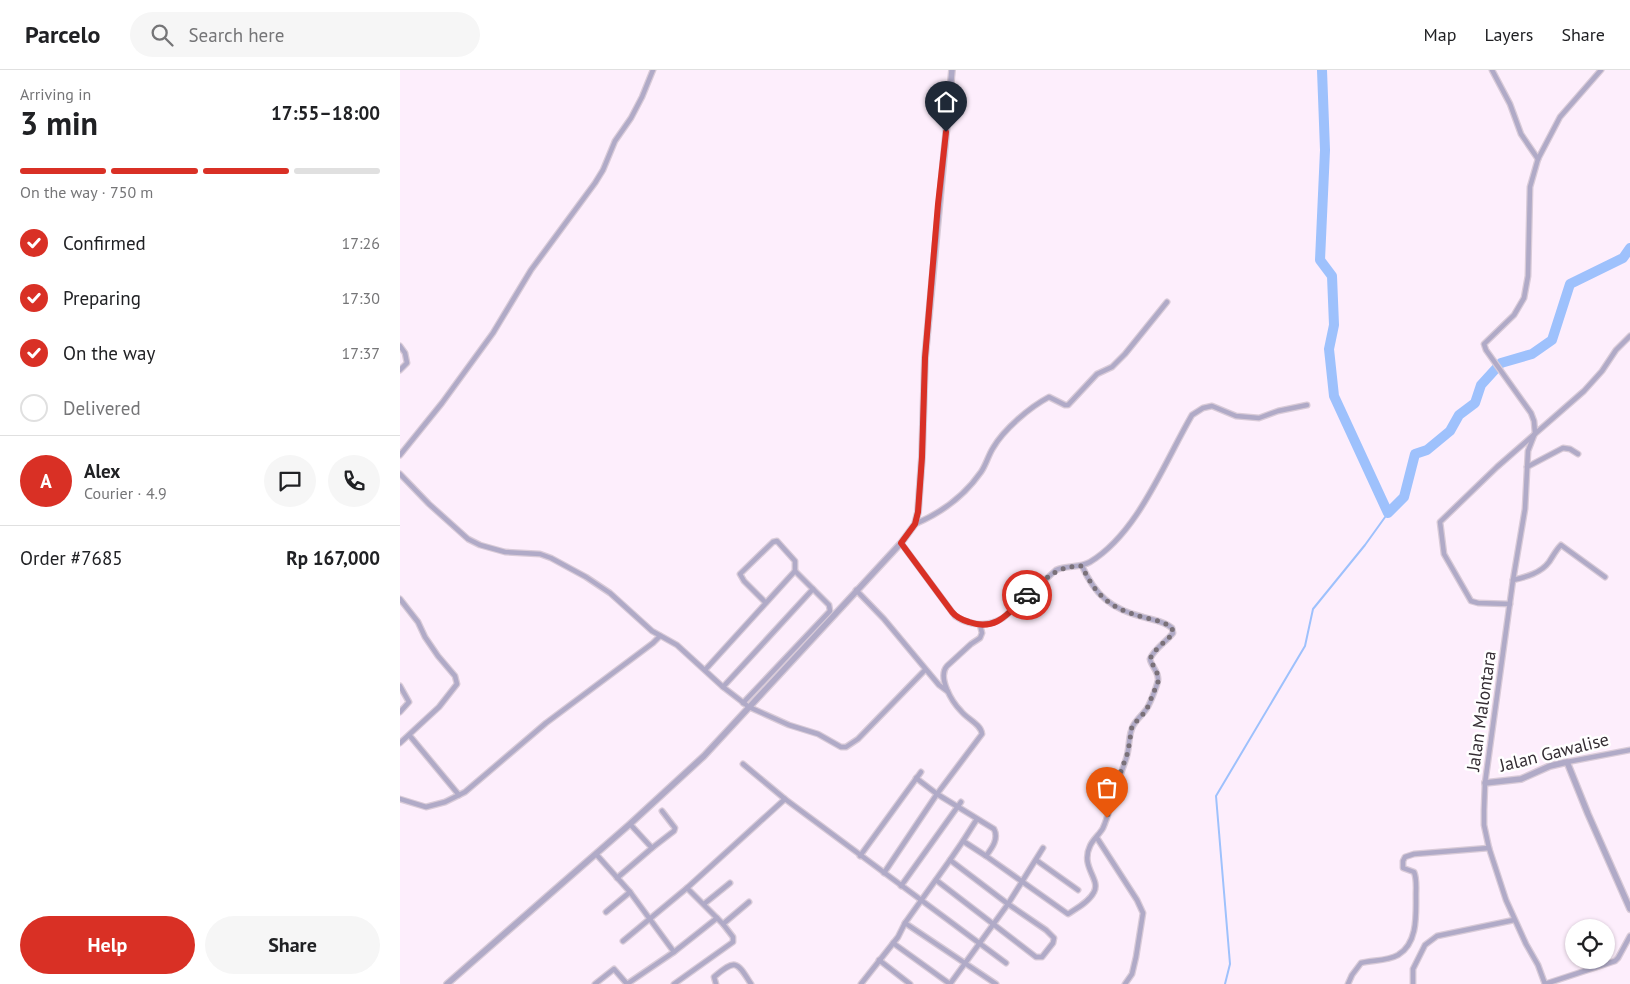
<!DOCTYPE html>
<meta charset="utf-8">
<style>
body{margin:0;font-family:"PT Sans",sans-serif;background:#f6f6f6;color:#202124;height:100vh;display:flex;flex-direction:column;font-size:19px;white-space:nowrap}
*{box-sizing:border-box;margin:0}
p{font-size:16px;color:#757577}
.icon{flex:none;width:28px;height:28px;fill:none;stroke:currentColor;stroke-width:2;stroke-linecap:round;stroke-linejoin:round}
.map{position:relative;flex:1;overflow:hidden}
.panel{display:flex;flex-direction:column;background:#fff;width:400px}
.panel>*{flex:none}
.tools{position:absolute;left:1165px;top:849px;display:grid;gap:10px}
.tools a{display:grid;place-items:center;width:50px;height:50px;border-radius:50%;background:#fff;box-shadow:0 1px 4px #0004;font-size:25px}
.pin{position:absolute;display:grid;place-items:center;width:42px;height:42px;color:#fff;margin:-51px -21px;border-radius:50% 50% 50% 0;rotate:-45deg;box-shadow:0 0 5px #0007}
.pin .icon{rotate:45deg}
.courier{position:absolute;display:grid;place-items:center;width:50px;height:50px;margin:-25px;border:4px solid #d93025;border-radius:50%;background:#fff;color:#222;box-shadow:0 1px 6px #0007}
.head em{font-style:normal;font-weight:700}
.head div{display:flex;flex-direction:column-reverse}
.head{display:flex;align-items:center;justify-content:space-between;height:85px;padding:0 20px}
h1{font-size:32px;font-weight:700;line-height:38px}
.bar{display:grid;grid-template-columns:repeat(4,1fr);gap:8px 5px;align-content:center;height:60px;padding:0 20px}
.bar i{height:6px;border-radius:4px;background:#e0e0e0}
.bar .current{background:#d93025}
.bar p{grid-column:span 4}
.line{display:flex;align-items:center;gap:12px;padding:0 20px;border-top:1px solid #e0e0e0}
.line div{flex:1}
.round{display:grid;place-items:center;flex:none;width:52px;height:52px;border-radius:26px;background:#f6f6f6}
ol{padding:0 20px;list-style:none}
li{display:flex;align-items:center;gap:15px;height:55px}
li p{margin-inline-start:auto}
li .icon{padding:5px;border-radius:50%;background:#d93025;color:#fff;stroke-width:4}
li:last-child{color:#757577}
li i{width:28px;height:28px;border:2px solid #e0e0e0;border-radius:50%}
.primary-button{display:flex;gap:10px;margin-top:auto;padding:10px 20px}
.primary-button a{flex:1;height:58px;border-radius:30px;background:#d93025;color:#fff;font-size:20px;font-weight:700;line-height:58px;text-align:center}
.primary-button a+a{background:#f6f6f6;color:#202124}
header{display:flex;align-items:center;gap:30px;box-sizing:border-box;height:70px;padding:0 25px;background:#fff;border-bottom:1px solid #e0e0e0}
header strong{font-size:24px}
nav{display:flex;gap:28px;margin-inline-start:auto;font-size:18px}
.search{width:350px;height:45px;background:#f6f6f6;display:flex;align-items:center;gap:12px;box-sizing:border-box;padding:0 18px;border-radius:28px;color:#757577;font-size:19px}
main{display:flex;flex:1;min-height:0}
.map>svg:first-child{display:block}
.lines{fill:none;stroke-linecap:round;stroke-linejoin:round}
.stream{stroke:#9ec1fc;stroke-width:2}
.river{stroke:#9ec1fc;stroke-width:10}
.minor-casing{stroke:#d9cbd8;stroke-width:7}
.tertiary-casing{stroke:#d9cbd8;stroke-width:8}
.minor{stroke:#b0aac7;stroke-width:4.5}
.tertiary{stroke:#b0aac7;stroke-width:5.5}
.done{stroke:#7a7179;stroke-width:5;stroke-dasharray:0 9}
.route{stroke:#d93025;stroke-width:6}
.labels{text-anchor:middle;dominant-baseline:central;stroke-width:5;stroke-linejoin:round;paint-order:stroke}
.street-label{font-size:18px;fill:#342d33;stroke:#fff}
</style>
<header>
<strong>Parcelo</strong>
<div class="search"><svg class="icon" aria-label="search" viewBox="0 0 24 24"><circle cx="10" cy="10" r="6"/><path d="M15 15l6 6"/></svg>Search here</div>
<nav><a>Map</a><a>Layers</a><a>Share</a></nav>
</header>
<main>
<section class="panel">
<div class="head"><div><h1>3 min</h1><p>Arriving in</p></div><em>17:55–18:00</em></div>
<div class="bar"><i class="current"></i><i class="current"></i><i class="current"></i><i></i><p>On the way · 750 m</p></div>
<ol>
<li><svg class="icon" aria-label="check" viewBox="0 0 24 24"><path d="M5 12l5 5 9-10"/></svg>Confirmed<p>17:26</p></li>
<li><svg class="icon" aria-label="check" viewBox="0 0 24 24"><path d="M5 12l5 5 9-10"/></svg>Preparing<p>17:30</p></li>
<li><svg class="icon" aria-label="check" viewBox="0 0 24 24"><path d="M5 12l5 5 9-10"/></svg>On the way<p>17:37</p></li>
<li><i></i>Delivered</li>
</ol>
<div class="line" style="height:90px"><b class="round" style="background:#d93025;color:#fff">A</b><div><b>Alex</b><p>Courier · 4.9</p></div><a class="round"><svg class="icon" aria-label="chat" viewBox="0 0 24 24"><path d="M4 5h16v11H9l-5 4z"/></svg></a><a class="round"><svg class="icon" aria-label="phone" viewBox="0 0 24 24"><path d="M5 4h4l2 5-3 2q2 4 5 5l2-3 5 2v4C11 20 4 13 5 4z"/></svg></a></div>
<div class="line" style="height:65px"><div>Order #7685</div><b>Rp 167,000</b></div>
<div class="primary-button"><a>Help</a><a>Share</a></div>
</section>
<div class="map">
<svg width="1230" height="914" viewBox="0 0 1230 914">
<rect width="100%" height="100%" fill="#fdeefc"/>
<g class="lines">
<polyline class="stream" points="825,914 830,894 816,726 905,576 913,539 965,475 988,443"/>
<polyline class="river" points="922,0 925,80 920,190 932,206 934,255 929,279 934,326 988,443 1004,427 1015,384 1027,380 1050,361 1059,345 1075,333 1081,315 1101,293 1132,284 1152,270 1170,214 1223,188 1230,178"/>
<defs>
<g id="minor">
<polyline points="1092,0 1110,34 1121,64 1138,89"/>
<polyline points="0,276 5,283 7,293 0,300"/>
<polyline points="0,385 42,333 93,263 131,200 195,113 203,100 215,71 231,48 242,27 253,0"/>
<polyline points="1127,397 1163,378 1170,379 1178,384"/>
<polyline points="0,404 29,434 68,469 80,475 105,482 140,484 151,488 186,507 210,523 252,561 277,575 323,617 349,637 389,655 418,664 441,677 446,677 458,669 525,600"/>
<path d="M 515,454 C 541,443 565,425 581,402 C 586,395 588,386 593,378 C 604,359 630,337 649,327 L 665,335 L 668,335 L 697,304 L 712,297 L 725,284 L 767,232"/>
<path d="M 501,473 L 555,546 C 570,556 588,557 603,548 L 656,500 C 667,495 680,498 690,492 C 738,463 764,393 792,345 L 803,338 L 812,336 L 836,346 L 859,348 L 878,341 L 907,335"/>
<path d="M 1113,510 C 1126,507 1141,503 1149,492 C 1153,486 1156,480 1161,475 L 1205,507"/>
<polyline points="456,520 484,549 539,615 547,621"/>
<polyline points="0,529 18,552 25,567 38,586 55,606 57,614 39,637 0,673"/>
<polyline points="1110,534 1078,533 1071,531 1044,484 1040,452 1097,397 1184,321 1202,301 1216,280 1230,266"/>
<polyline points="305,600 395,501 395,491 377,471 373,472 340,504 344,511 366,533"/>
<polyline points="0,616 9,632 0,642"/>
<polyline points="323,617 413,519"/>
<polyline points="343,633 430,541 429,535 395,501"/>
<polyline points="10,666 59,725"/>
<polyline points="1167,692 1230,680"/>
<polyline points="343,694 385,729 606,893"/>
<path d="M 516,708 L 537,724 L 594,759 C 599,769 592,778 586,786 L 563,771 L 550,790"/>
<polyline points="0,729 26,737 45,732 65,722 146,653 253,573 260,566"/>
<polyline points="230,754 252,778"/>
<polyline points="697,768 737,830 743,843 736,887 732,904 725,914"/>
<polyline points="563,771 577,749"/>
<polyline points="196,784 230,822 274,882"/>
<polyline points="460,786 521,702"/>
<path d="M 586,786 L 668,844 C 677,838 689,832 694,822 C 701,809 680,797 690,776 C 693,769 700,764 703,758 C 708,747 710,736 714,725 C 717,713 722,701 726,689 C 730,678 728,665 733,656 C 736,650 741,646 745,641 C 749,637 757,616 758,610 C 759,602 751,596 750,589 C 754,579 766,572 773,563 L 772,558 C 764,551 753,550 743,547 C 711,539 695,525 682,496"/>
<polyline points="636,790 678,820"/>
<path d="M 484,803 L 537,724 L 582,664 C 581,654 567,649 561,641 C 552,632 537,607 547,596 L 571,574 L 580,568 L 582,563 L 580,555"/>
<polyline points="217,808 252,778 274,761 275,758 262,741"/>
<polyline points="536,810 636,887 642,887 653,873 654,868 646,860 608,834 643,778"/>
<polyline points="501,816 561,732"/>
<polyline points="304,834 330,813"/>
<polyline points="206,842 230,822"/>
<polyline points="505,853 596,914"/>
<polyline points="323,854 349,832"/>
<polyline points="223,871 287,818 385,729"/>
<polyline points="493,873 550,914"/>
<polyline points="479,890 510,914"/>
<polyline points="195,914 214,899 227,914"/>
<polyline points="227,914 274,882 317,848"/>
<polyline points="274,914 333,872 333,867 323,854 287,818"/>
<path d="M 316,914 L 314,907 C 336,888 337,892 351,914"/>
<polyline points="461,914 498,867 505,853 550,790 608,834 550,914"/>
<path d="M 948,914 L 952,905 L 961,893 C 974,890 987,891 998,885 C 1018,873 1016,845 1016,825 C 1016,817 1017,809 1014,802 L 1003,798 L 1003,791 L 1005,787 L 1014,784 L 1089,778"/>
<polyline points="1013,914 1013,899 1025,875 1037,866 1114,850"/>
<polyline points="1145,914 1138,895 1126,874 1106,830 1089,778 1084,755 1084,740 1085,713 1113,510 1125,439 1128,381 1135,363 1134,351 1131,343 1086,280 1084,274 1114,245 1124,228 1128,206 1130,117 1138,89 1160,47 1201,0"/>
<polyline points="1145,914 1215,891 1218,888 1230,866"/>
</g>
<g id="tertiary">
<polyline points="1085,713 1121,709 1150,696 1167,692 1188,744 1230,839"/>
<polyline points="47,914 230,754 304,686 501,473 515,454 518,442 522,387 525,288 552,0"/>
</g>
</defs>
<use href="#minor" class="minor-casing"/>
<use href="#tertiary" class="tertiary-casing"/>
<use href="#minor" class="minor"/>
<use href="#tertiary" class="tertiary"/>
</g>
<g class="lines">
<path class="done" d="M 627,525 C 646,509 655,496 682,496 C 695,525 711,539 743,547 C 753,550 764,551 772,558 L 773,563 C 766,572 754,579 750,589 L 757,603 L 758,612 L 746,641 L 732,656 L 728,682 L 718,709 L 707,748"/>
<path class="route" d="M 546,62 L 538,134 L 525,288 L 522,387 L 518,442 L 515,454 L 501,473 L 552,542 C 557,548 562,550 569,552 C 597,562 609,542 627,525"/>
</g>
<g class="labels">
<g class="street-label">
<text transform="translate(1081 641) rotate(-82)">Jalan Malontara</text>
<text transform="translate(1154 682) rotate(-14)">Jalan Gawalise</text>
</g>
</g>
</svg>
<div class="tools">
<a><svg class="icon" aria-label="locate" viewBox="0 0 24 24"><circle cx="12" cy="12" r="6"/><path d="M12 2v4M12 18v4M2 12h4M18 12h4"/></svg></a>
</div>
<div class="pin" style="left:707px;top:748px;background:#ea580c"><svg class="icon" aria-label="bag" viewBox="0 0 24 24"><path d="M5 8h14l-1 12H6zM9 8a3 3 0 0 1 6 0"/></svg></div>
<div class="pin" style="left:546px;top:62px;background:#1f2937"><svg class="icon" aria-label="home" viewBox="0 0 24 24"><path d="M3 11l9-7 9 7M6 9v11h12V9"/></svg></div>
<div class="courier" style="left:627px;top:525px"><svg class="icon" aria-label="car" viewBox="0 0 24 24"><path d="M5 17H2v-5l4-1 3-4h7l3 4 3 1v5h-3M9 17h6M6 11h13"/><circle cx="7" cy="17" r="2"/><circle cx="17" cy="17" r="2"/></svg></div>
</div>
</main>
